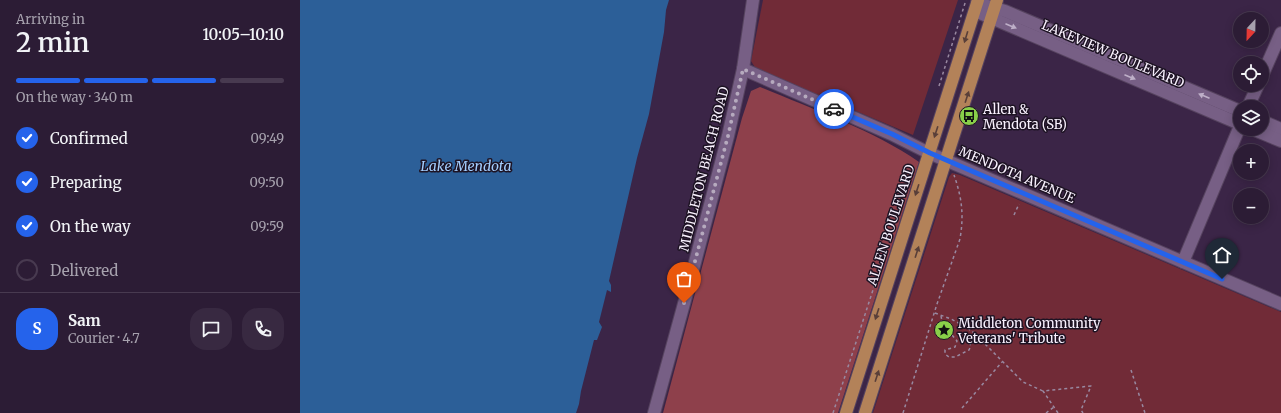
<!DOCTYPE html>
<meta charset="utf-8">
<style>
body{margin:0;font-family:Merriweather,serif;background:#382941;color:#f1f3f6;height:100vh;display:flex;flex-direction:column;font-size:15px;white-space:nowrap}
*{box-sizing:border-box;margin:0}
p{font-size:13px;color:#a6a1ad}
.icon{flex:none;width:22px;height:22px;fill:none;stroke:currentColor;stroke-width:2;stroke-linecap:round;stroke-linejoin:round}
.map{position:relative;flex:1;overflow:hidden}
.side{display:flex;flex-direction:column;background:#2c1c35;width:300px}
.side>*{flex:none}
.needle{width:26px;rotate:202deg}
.tools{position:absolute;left:933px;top:12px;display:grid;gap:8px}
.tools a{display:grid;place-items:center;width:36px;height:36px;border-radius:50%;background:#2c1c35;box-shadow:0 2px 10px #0003,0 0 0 1px #483a50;font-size:20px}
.pin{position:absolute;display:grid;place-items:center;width:34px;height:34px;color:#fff;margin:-41px -17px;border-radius:50% 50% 50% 0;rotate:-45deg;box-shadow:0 0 4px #0007}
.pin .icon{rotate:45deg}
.courier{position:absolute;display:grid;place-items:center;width:40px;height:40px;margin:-20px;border:3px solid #2563eb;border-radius:50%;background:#fff;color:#222;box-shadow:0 1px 5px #0007}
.head em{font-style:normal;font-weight:600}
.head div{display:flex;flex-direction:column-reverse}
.head{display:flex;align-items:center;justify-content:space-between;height:68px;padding:0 16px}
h1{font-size:26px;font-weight:600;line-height:30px}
.bar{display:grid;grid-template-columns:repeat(4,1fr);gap:6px 4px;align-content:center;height:48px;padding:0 16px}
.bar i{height:5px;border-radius:3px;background:#483a50}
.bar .current{background:#2563eb}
.bar p{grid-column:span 4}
.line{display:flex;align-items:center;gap:10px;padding:0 16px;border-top:1px solid #483a50}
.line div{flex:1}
.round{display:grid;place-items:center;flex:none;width:42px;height:42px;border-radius:16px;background:#382941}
ol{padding:0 16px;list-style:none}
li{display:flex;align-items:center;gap:12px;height:44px}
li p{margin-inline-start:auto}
li .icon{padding:4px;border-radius:50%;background:#2563eb;color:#fff;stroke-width:4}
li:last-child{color:#a6a1ad}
li i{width:22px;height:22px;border:2px solid #483a50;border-radius:50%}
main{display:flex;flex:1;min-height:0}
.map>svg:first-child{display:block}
.green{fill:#712b37}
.forest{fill:#8e404b}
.water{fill:#2c5f98}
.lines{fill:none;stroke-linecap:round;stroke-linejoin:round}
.minor-casing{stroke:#56435f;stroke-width:14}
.major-casing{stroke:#56435f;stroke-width:14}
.path{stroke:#9989a1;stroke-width:1.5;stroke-dasharray:3 3;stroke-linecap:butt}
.minor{stroke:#775f85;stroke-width:12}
.major{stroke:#b38259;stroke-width:12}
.oneway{fill:#beafc8}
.oneway2{fill:#593f39}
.done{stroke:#b6aabe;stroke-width:4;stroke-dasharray:0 7.2}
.route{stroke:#2563eb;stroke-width:5}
.labels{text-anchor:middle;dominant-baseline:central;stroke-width:3;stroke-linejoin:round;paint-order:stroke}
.street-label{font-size:13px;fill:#f9f1fe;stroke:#1d1323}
.poi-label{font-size:13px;fill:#f9f1fe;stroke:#1d1323;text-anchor:start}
.water-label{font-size:14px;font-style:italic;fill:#a3cdfe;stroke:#1d1323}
</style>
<main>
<section class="side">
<div class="head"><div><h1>2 min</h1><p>Arriving in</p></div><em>10:05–10:10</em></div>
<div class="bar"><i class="current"></i><i class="current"></i><i class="current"></i><i></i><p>On the way · 340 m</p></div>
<ol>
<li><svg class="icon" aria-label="check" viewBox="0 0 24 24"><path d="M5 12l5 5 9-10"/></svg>Confirmed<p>09:49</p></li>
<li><svg class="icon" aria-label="check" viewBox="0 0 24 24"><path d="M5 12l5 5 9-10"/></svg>Preparing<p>09:50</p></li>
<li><svg class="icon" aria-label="check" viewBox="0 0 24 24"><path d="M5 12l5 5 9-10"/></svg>On the way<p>09:59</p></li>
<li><i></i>Delivered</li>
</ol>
<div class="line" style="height:72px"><b class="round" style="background:#2563eb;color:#fff">S</b><div><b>Sam</b><p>Courier · 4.7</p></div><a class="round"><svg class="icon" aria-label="chat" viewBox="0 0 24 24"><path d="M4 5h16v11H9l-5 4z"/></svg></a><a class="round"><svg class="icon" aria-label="phone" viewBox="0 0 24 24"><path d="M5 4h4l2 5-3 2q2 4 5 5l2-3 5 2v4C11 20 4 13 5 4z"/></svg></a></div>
</section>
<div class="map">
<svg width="981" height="413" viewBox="0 0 981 413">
<rect width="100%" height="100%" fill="#3b2547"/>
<g class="green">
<polygon points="463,0 658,0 613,135 456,69 451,61"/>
<polygon points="652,173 660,175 981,312 981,413 573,413 649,177"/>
</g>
<path class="forest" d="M 460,87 C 512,109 573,130 619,162 L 538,413 L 363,413 L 442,118 L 451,91 Z"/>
<polygon class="water" points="0,0 369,0 366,10 364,32 349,114 337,158 309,281 311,285 311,292 307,290 299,322 302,327 297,340 294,340 281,391 279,404 276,413 0,413"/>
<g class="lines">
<defs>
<g id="minor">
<polyline points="677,3 705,11 940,111"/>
<polyline points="675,11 940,124"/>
<polyline points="443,69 591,134 629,153 981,304"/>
<polyline points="962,76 981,33"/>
<polyline points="948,107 958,85"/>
<polyline points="962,121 981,129"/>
<polyline points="952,129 981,141"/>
<polyline points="883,262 940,126"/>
<polyline points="354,413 388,289 428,136 443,69 453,0"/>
</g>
<g id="major">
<polyline points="546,413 678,0"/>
<polyline points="565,413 697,0"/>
</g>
</defs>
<use href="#minor" class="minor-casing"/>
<use href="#major" class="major-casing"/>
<g class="path">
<polyline points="639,86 666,0"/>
<polyline points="659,150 662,152 660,157"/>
<polyline points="714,215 719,204"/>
<polyline points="635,313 651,319 670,329 723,382 743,391"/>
<path d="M 641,316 L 642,321 L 650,326 L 652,335 L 657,341 L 655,347 L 645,350 L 645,354 L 649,357 L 655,357 L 669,350 C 673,342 667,340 665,334 L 670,329"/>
<polyline points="642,321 638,323 636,326 637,332 647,335 652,335"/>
<polyline points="831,370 845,413"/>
<polyline points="662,408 702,362"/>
<polyline points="533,413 598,213"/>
<path d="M 603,413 L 637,304 L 660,239 C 664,215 662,198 654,175"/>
<polyline points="746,413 754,407"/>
<polyline points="758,413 743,391 791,386 781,410 783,413"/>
</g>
<use href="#minor" class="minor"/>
<use href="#major" class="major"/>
</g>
<defs><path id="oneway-solid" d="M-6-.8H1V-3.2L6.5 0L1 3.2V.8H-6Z"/></defs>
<g class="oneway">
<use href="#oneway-solid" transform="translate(711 26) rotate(23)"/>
<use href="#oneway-solid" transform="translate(830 77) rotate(23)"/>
<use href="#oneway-solid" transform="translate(904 96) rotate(-157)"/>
</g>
<g class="oneway2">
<use href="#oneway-solid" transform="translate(666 37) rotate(107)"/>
<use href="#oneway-solid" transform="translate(667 97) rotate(-72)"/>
<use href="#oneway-solid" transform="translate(636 132) rotate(108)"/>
<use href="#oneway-solid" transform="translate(617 190) rotate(108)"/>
<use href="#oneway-solid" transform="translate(617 252) rotate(-72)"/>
<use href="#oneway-solid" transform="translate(577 314) rotate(108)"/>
<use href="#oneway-solid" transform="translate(577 376) rotate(-72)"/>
</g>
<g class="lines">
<polyline class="done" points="384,303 428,136 443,69 534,109"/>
<polyline class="route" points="534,109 592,134 630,153 922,279"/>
</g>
<defs>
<symbol id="bus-disc" viewBox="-11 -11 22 22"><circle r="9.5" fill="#89cf49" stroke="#1d1323"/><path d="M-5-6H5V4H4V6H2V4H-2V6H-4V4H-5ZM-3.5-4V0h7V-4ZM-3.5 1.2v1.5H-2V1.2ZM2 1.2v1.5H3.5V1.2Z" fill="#111"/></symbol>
<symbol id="sight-disc" viewBox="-11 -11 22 22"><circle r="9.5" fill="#89cf49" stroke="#1d1323"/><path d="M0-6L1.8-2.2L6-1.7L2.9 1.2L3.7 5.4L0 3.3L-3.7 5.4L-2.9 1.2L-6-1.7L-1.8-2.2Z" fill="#111"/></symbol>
</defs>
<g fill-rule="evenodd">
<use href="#bus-disc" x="658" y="105" width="22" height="22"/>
<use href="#sight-disc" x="633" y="319" width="22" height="22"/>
</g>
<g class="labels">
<g class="street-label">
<text transform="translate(813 54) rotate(23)">LAKEVIEW BOULEVARD</text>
<text transform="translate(404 169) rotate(-76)">MIDDLETON BEACH ROAD</text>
<text transform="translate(717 175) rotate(23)">MENDOTA AVENUE</text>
<text transform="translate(591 225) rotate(-72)">ALLEN BOULEVARD</text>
</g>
<g class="poi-label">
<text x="683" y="109">Allen &amp;<tspan x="683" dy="15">Mendota (SB)</tspan></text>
<text x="658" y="323">Middleton Community<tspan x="658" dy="15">Veterans' Tribute</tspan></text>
</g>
<g class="water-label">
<text x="166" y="166">Lake Mendota</text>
</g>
</g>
</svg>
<div class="tools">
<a><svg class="needle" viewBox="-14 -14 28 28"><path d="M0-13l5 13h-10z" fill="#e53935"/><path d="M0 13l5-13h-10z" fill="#a6a1ad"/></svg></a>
<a><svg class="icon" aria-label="locate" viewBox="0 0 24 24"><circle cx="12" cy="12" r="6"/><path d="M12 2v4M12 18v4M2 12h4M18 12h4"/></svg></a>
<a><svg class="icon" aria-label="layers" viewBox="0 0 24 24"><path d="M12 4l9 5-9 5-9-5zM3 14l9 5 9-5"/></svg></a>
<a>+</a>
<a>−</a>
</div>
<div class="pin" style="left:384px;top:303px;background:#ea580c"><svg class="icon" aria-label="bag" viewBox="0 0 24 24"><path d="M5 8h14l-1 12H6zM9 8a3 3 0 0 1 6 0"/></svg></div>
<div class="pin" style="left:922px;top:279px;background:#1f2937"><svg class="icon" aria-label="home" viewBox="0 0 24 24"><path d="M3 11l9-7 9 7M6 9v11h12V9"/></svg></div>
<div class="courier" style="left:534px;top:109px"><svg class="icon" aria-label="car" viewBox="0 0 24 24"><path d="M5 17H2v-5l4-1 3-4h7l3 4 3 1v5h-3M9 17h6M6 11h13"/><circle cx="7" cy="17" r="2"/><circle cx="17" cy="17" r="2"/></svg></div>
</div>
</main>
